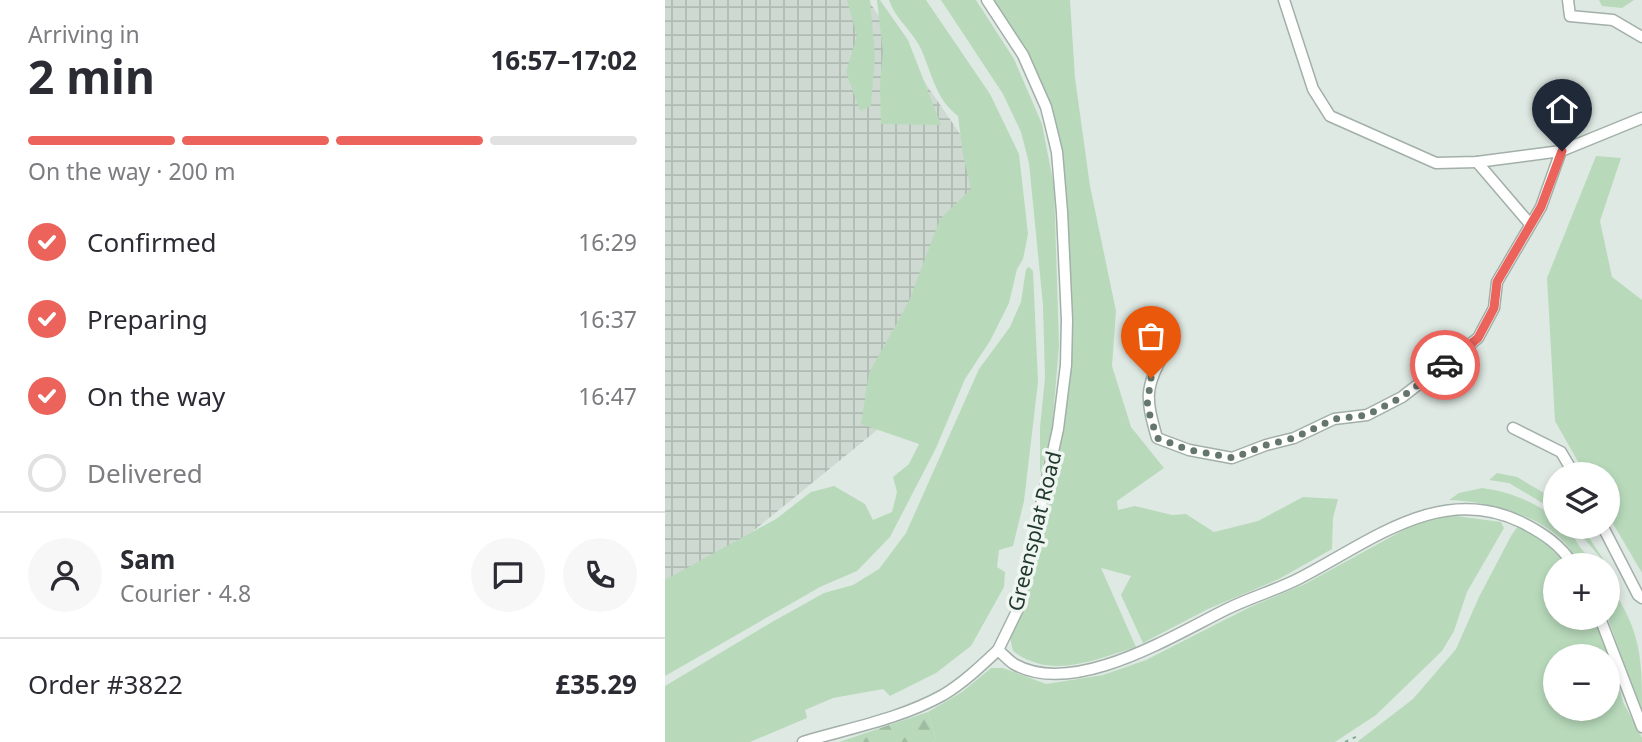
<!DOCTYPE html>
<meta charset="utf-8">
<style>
body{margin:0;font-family:"Noto Sans",sans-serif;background:#f7f7f7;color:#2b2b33;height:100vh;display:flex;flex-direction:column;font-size:26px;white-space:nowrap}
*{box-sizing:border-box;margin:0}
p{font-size:23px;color:#7c7c81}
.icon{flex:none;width:38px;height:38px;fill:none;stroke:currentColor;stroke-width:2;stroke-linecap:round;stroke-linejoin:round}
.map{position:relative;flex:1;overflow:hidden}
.details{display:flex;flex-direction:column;background:#fff;width:665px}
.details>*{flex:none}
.fabs{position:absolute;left:878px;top:462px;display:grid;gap:14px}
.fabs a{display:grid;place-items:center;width:77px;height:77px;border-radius:50%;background:#fff;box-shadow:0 4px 10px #0003;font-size:35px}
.pin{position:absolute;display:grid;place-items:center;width:60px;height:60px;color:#fff;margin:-72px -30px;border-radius:50% 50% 50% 0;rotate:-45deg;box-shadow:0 0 7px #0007}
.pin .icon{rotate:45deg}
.courier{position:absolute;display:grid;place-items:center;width:70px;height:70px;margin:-35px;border:5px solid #eb635b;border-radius:50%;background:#fff;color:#222;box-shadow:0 2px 9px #0007}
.summary em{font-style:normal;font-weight:700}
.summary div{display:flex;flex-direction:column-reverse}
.summary{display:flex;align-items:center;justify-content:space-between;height:119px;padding:0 28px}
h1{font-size:46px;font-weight:700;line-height:52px}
.bar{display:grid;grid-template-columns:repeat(4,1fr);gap:10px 7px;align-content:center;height:84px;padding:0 28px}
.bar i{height:9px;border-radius:5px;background:#e1e1e2}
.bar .active{background:#eb635b}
.bar p{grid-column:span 4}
.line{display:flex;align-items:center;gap:18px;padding:0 28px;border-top:2px solid #e1e1e2}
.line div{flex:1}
.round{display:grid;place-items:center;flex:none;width:74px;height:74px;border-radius:37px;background:#f7f7f7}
ol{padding:0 28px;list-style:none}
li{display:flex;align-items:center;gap:21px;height:77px}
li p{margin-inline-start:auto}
li .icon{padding:7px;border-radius:50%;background:#eb635b;color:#fff;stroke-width:4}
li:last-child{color:#7c7c81}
li i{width:38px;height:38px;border:4px solid #e1e1e2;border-radius:50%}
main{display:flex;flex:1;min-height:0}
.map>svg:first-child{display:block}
.industrial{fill:url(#industrial-grid)}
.grass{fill:#b8dabb;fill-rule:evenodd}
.forest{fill:url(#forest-firs)}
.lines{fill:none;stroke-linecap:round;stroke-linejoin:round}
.minor-casing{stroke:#a2b0a9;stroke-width:13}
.path{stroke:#80ac96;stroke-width:2;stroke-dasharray:3.5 5;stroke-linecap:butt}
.minor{stroke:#fff;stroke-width:10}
.done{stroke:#64766d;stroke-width:7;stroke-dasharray:0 12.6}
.route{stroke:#eb635b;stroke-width:9}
.labels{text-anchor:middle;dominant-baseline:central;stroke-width:7;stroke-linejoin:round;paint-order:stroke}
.street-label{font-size:21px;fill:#21382e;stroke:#eff6f1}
</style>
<main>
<section class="details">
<div class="summary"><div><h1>2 min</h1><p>Arriving in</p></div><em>16:57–17:02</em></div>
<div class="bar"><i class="active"></i><i class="active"></i><i class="active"></i><i></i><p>On the way · 200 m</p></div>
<ol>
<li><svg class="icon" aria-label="check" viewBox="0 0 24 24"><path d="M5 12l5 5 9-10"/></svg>Confirmed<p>16:29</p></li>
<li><svg class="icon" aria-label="check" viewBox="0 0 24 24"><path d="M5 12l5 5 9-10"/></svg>Preparing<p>16:37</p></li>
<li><svg class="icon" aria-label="check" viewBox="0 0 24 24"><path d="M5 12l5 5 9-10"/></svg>On the way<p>16:47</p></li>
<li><i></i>Delivered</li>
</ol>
<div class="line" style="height:126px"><a class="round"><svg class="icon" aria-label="person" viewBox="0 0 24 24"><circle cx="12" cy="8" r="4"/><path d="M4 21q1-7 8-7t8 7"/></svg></a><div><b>Sam</b><p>Courier · 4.8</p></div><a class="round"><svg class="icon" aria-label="chat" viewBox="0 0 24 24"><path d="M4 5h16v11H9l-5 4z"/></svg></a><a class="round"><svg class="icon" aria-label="phone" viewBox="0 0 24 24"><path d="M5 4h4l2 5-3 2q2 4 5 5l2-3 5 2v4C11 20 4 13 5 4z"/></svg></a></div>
<div class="line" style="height:91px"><div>Order #3822</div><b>£35.29</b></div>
</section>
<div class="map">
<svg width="977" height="742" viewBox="0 0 977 742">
<defs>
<pattern id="industrial-grid" width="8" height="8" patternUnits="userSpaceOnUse" patternTransform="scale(1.75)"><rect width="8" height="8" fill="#cdd9d1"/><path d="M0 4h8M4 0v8" fill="none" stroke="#b0bbb4"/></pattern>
<pattern id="forest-firs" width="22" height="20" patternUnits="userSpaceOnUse" patternTransform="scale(1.75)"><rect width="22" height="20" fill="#b8dabb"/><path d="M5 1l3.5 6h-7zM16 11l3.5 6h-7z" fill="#9ebca1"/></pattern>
</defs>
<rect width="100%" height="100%" fill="#dfe9e3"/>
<polygon class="industrial" points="0,0 203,0 324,176 228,417 0,603"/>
<g class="grass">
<polygon points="182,0 205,0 210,56 206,106 195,111 181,72 192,36"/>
<polygon points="212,0 215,0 243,40 276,125 216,124 215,82 218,52"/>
<path d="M 224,0 L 261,0 L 325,94 L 354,154 L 363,234 L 358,259 L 352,269 L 344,303 L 325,341 L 300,379 L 271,448 L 225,537 L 192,571 L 155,587 L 0,676 L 0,580 L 111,519 L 146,492 L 169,486 L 200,504 L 208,520 L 227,512 L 232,492 L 228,477 L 244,464 L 254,444 L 196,424 L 204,373 L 244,301 L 275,219 L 306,189 L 298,155 L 293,116 C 269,98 267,71 254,45 C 245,29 230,18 224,0 Z"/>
<polygon points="276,0 311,0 349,59 377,124 389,186 394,345 387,430 375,474 375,427 380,378 378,305 364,163 356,132 338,94"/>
<path d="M 329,0 L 405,0 L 410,78 L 425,186 L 451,311 L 447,366 L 466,427 L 499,468 L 452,501 L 453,510 L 470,506 L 507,515 L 521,514 L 549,532 L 593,521 L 638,497 L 673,499 L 668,518 L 667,549 L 614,579 L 543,609 L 478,643 L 456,595 L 466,576 L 436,568 L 471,647 C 429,660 386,680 348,651 L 345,638 L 363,594 L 400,424 L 406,314 L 402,200 L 397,149 L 385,104 L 360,50 Z"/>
<polygon points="934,0 969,0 957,8 937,6"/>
<polygon points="931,156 956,158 935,221 947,277 977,300 977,573 943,515 943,474 920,474 890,421 882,278"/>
<polygon points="364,267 368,271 373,382 359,501 348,546 334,550 332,567 340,572 339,587 306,646 271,673 225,696 218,689 168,698 140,710 142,718 85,742 0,742 0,686 107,622 159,593 188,585 214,569 241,533 314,369 345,327 356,302 361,269"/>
<polygon points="832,473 852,477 891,500 891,511 844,483 824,480"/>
<path d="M 817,488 C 846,492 867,501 891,518 L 891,527 L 903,527 L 914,546 L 930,565 L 913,565 C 909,558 905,548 899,542 C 873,514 820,501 784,500 L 794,493 Z"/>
<polygon points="791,516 836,522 839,528 802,592 789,631 777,651 711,715 670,742 267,742 271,739 263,712 297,692 326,668 338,668 381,684 438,675 481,660 585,607 640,584 744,527 766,519"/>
<path d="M 853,526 L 878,541 L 901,563 L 902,565 L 891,565 L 891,618 L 929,618 L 950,670 L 958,702 L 977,738 L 977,742 L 692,742 L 748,699 L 791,649 L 814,597 L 846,536 ZM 891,656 L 943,656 L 943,709 L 891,709 Z"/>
<polygon points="909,527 917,527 942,565"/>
<path d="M 943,582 C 977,633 977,656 977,718 L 943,618 Z"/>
</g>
<polygon class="forest" points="263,712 271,739 267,742 174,742"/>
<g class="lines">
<defs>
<g id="minor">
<path d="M 322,0 L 358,55 L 381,107 L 386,127 L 392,152 L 397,212 L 402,320 L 401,365 L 393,429 L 353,609 L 333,650 C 338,654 343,660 349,664 C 409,698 507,636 562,609 C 586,597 612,590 635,578 C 705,542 775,483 856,522 C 878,533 896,545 908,565"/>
<polyline points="619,0 648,89 665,116 771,163 812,162 896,151 977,118"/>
<polyline points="903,0 905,16 948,20 977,37"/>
<polyline points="812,162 865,224"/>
<path d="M 500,351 C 480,389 480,396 492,438 L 524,450 L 567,458 L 601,445 L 629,438 L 669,419 L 702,415 L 737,397 L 813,338 L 829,308 L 832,282 L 876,207 L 896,151"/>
<polyline points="848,428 896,452 909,474"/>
<polyline points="938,527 973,595 977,598"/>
<polyline points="935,618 977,727"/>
<path d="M 138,742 C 185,728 235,719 278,695 C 298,683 316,666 333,650"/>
</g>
</defs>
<use href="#minor" class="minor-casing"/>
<polyline class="path" points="680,742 695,735"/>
<use href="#minor" class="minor"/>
</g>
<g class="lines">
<polyline class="done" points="486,378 482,406 492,438 524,450 568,458 601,445 629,438 669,419 702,415 737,397 780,365"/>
<polyline class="route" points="780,365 813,338 829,308 832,282 876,207 897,151"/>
</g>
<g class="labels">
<g class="street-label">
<text transform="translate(369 531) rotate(-76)">Greensplat Road</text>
</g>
</g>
</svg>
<div class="fabs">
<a><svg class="icon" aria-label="layers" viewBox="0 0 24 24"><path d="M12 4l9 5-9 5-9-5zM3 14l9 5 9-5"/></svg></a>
<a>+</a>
<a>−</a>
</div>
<div class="pin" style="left:486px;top:378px;background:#ea580c"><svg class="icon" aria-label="bag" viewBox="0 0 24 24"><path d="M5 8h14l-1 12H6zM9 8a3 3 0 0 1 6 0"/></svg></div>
<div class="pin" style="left:897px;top:151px;background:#1f2937"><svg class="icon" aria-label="home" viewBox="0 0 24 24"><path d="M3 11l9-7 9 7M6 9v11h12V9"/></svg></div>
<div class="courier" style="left:780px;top:365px"><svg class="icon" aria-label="car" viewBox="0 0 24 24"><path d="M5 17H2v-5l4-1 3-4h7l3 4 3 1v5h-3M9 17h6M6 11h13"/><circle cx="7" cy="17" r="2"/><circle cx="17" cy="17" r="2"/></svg></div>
</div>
</main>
